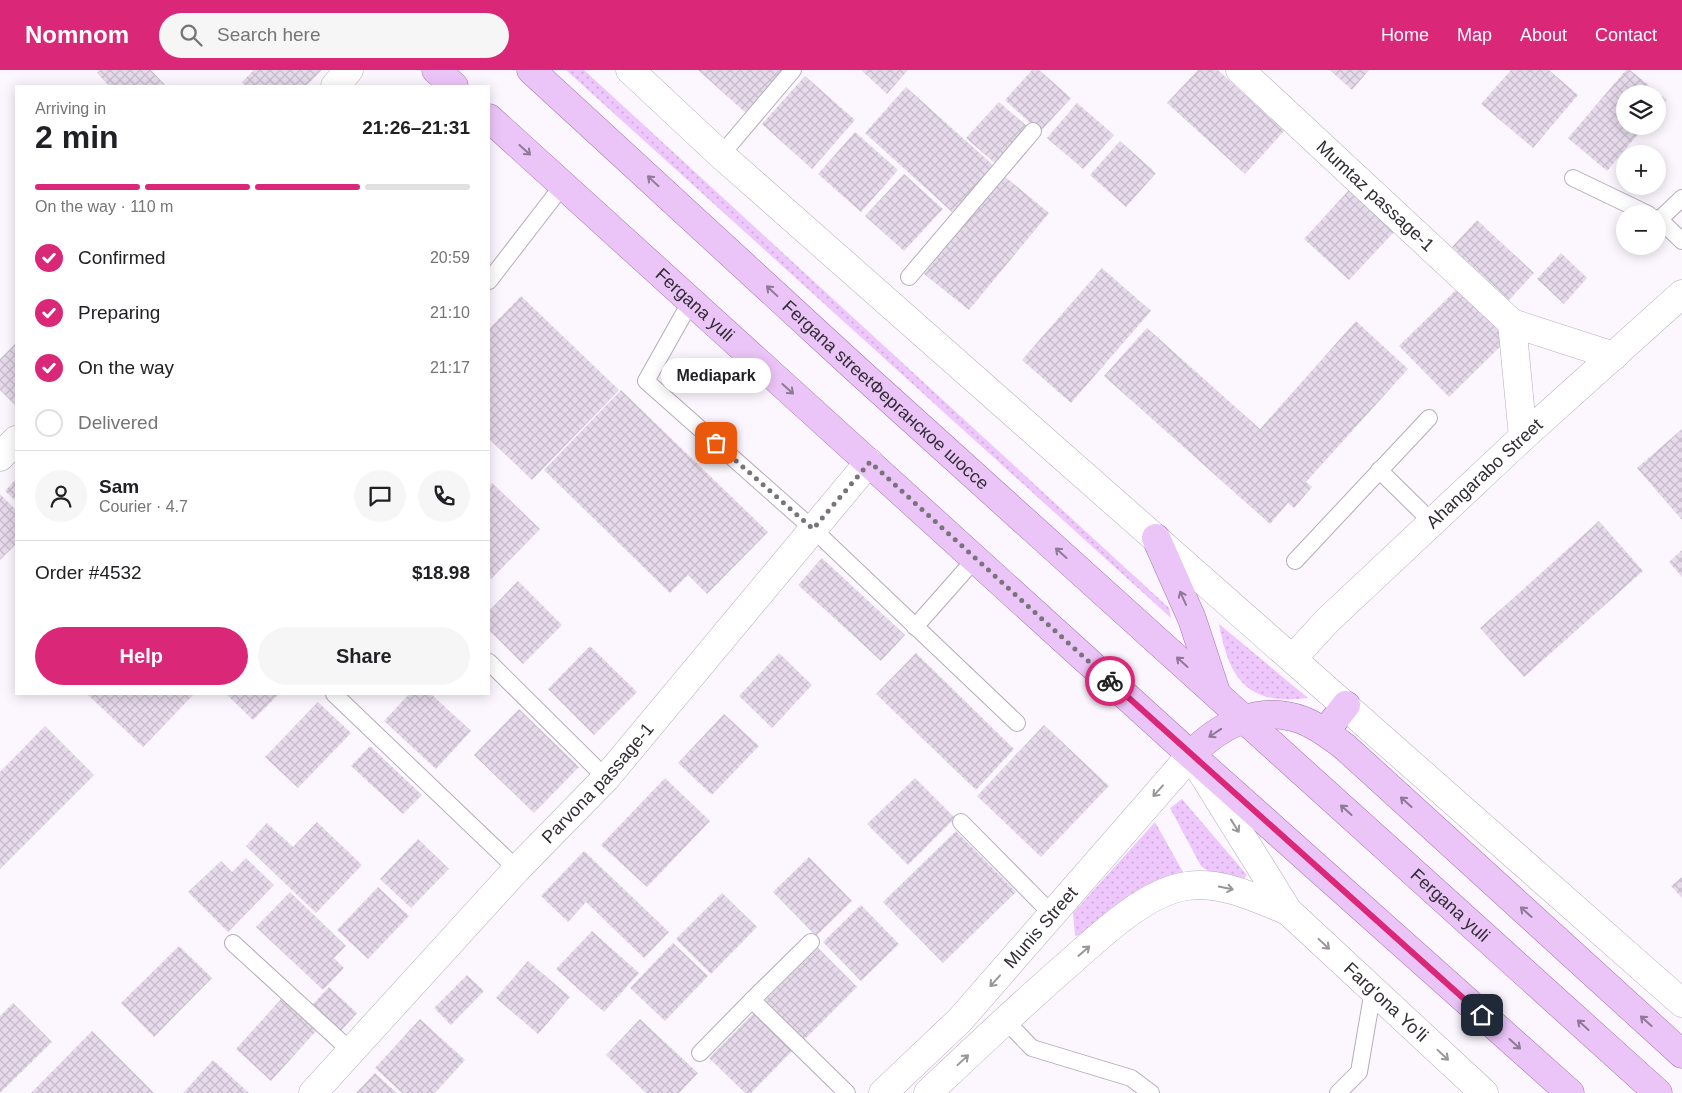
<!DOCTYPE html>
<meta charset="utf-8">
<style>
body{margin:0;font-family:Helvetica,sans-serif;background:#f6f6f6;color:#202124;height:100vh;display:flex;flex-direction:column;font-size:19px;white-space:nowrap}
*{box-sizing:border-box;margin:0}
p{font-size:16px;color:#757577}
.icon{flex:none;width:28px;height:28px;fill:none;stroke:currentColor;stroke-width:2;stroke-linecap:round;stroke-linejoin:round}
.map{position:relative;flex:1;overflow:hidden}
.drawer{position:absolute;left:15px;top:15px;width:475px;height:610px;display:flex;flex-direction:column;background:#fff;border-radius:0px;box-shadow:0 2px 12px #0003}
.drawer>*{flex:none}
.fabs{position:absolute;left:1616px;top:15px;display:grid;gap:10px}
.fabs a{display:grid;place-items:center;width:50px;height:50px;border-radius:50%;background:#fff;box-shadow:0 2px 12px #0003;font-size:25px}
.pin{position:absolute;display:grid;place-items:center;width:42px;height:42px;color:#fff;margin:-21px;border-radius:10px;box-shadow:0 2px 8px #0006}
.courier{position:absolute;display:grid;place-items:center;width:50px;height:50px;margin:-25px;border:4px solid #db2777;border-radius:50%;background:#fff;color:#222;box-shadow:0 1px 6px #0007}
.bubble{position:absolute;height:35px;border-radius:18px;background:#fff;box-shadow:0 2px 12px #0003;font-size:16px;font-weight:700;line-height:35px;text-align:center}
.summary em{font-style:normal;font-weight:700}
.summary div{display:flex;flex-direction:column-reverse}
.summary{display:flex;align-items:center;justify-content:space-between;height:85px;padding:0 20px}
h1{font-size:32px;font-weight:700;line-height:38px}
.bar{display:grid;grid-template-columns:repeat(4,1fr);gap:8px 5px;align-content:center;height:60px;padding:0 20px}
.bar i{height:6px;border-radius:4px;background:#e0e0e0}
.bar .active{background:#db2777}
.bar p{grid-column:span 4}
.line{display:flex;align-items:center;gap:12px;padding:0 20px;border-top:1px solid #e0e0e0}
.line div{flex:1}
.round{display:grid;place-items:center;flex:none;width:52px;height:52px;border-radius:26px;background:#f6f6f6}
ol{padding:0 20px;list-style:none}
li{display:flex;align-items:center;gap:15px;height:55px}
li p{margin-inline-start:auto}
li .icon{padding:5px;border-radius:50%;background:#db2777;color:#fff;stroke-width:4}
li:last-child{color:#757577}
li i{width:28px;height:28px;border:2px solid #e0e0e0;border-radius:50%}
.primary-button{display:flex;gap:10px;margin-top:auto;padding:10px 20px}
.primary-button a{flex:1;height:58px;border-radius:30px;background:#db2777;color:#fff;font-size:20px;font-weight:700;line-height:58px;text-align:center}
.primary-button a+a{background:#f6f6f6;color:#202124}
header{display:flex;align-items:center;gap:30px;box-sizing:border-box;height:70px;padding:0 25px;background:#db2777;color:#fff}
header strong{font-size:24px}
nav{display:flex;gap:28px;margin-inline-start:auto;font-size:18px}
.search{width:350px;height:45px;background:#f6f6f6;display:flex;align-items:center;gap:12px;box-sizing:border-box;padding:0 18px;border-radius:28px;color:#757577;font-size:19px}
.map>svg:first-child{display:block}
.grass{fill:url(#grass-dots)}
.building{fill:url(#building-cross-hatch)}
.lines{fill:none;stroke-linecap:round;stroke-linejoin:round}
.service-casing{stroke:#b7abbb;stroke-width:18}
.minor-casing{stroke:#b7abbb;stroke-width:29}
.tertiary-casing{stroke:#b7abbb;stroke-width:29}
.primary-casing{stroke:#a276b0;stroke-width:29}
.service{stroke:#fff;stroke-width:16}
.minor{stroke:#fff;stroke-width:28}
.tertiary{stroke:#fff;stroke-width:28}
.primary{stroke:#ecc5f8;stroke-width:28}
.oneway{stroke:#8e7996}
.oneway2{stroke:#989699}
.done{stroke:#78747a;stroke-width:5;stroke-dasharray:0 9}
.route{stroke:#db2777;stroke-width:6}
.labels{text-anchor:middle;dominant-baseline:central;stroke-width:4;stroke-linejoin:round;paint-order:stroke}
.street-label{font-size:18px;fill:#312d33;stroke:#fff}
</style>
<header>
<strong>Nomnom</strong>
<div class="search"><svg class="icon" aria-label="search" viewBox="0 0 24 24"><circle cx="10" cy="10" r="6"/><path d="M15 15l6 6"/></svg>Search here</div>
<nav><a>Home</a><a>Map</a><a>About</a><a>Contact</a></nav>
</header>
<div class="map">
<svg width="1682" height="1023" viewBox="0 0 1682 1023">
<defs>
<pattern id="grass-dots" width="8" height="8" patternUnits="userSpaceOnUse" patternTransform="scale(1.25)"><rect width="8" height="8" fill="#eec7fc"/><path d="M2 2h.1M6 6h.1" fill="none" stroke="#cdabd8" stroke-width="1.8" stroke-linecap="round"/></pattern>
<pattern id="building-cross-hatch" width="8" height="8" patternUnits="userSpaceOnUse" patternTransform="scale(1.25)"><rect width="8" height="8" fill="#e6daeb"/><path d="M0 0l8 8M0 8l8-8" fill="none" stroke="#c6bbca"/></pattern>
</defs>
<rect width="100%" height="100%" fill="#fcf7fe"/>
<g class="grass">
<polygon points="566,0 584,0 1156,526 1169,538 1171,548"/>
<path d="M 1219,554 L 1308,628 C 1247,636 1229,609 1219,554 Z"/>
<polygon points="1182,729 1247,805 1244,809 1208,801 1201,796 1170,738"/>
<polygon points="1155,752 1183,802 1153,813 1086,864 1075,866 1073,843"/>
</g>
<g class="building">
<polygon points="100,0 151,0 166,16 109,16 97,3"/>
<polygon points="254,0 322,0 306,16 246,16 242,12"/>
<polygon points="698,0 788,0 748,45"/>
<polygon points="861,0 908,0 887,24"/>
<polygon points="1032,0 1039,0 1071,28 1040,62 1005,30"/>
<polygon points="1198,0 1218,0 1284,61 1245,104 1167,33"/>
<polygon points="1330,0 1369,0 1352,20"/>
<polygon points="1511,0 1549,0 1578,25 1533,78 1481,34"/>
<polygon points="1626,0 1630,0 1667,30 1658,41 1658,24 1625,24 1625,56 1645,56 1607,101 1568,68"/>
<polygon points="805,6 855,50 812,99 762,54"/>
<polygon points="906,17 994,96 952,142 865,63"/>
<polygon points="999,32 1028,57 996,94 966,68"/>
<polygon points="1077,33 1114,65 1083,99 1047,68"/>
<polygon points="855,62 898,100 861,142 818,104"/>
<polygon points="1120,71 1156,103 1126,137 1090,105"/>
<polygon points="904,104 943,139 904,181 865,146"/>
<polygon points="1004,106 1049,143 969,240 924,204"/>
<polygon points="1349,120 1394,162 1349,210 1304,169"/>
<polygon points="1477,150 1534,203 1509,230 1452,177"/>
<polygon points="1561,183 1587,208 1564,234 1537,209"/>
<polygon points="1102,198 1151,241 1071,333 1022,290"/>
<polygon points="1461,215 1511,266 1449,327 1399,276"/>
<polygon points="521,226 619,320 532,410 489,369 489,259"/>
<polygon points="1356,251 1408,299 1306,412 1312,417 1294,438 1288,433 1270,454 1104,306 1147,258 1260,359"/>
<polygon points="16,273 16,336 0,320 0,289"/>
<polygon points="621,320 768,462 707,524 688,505 670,523 544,400"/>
<polygon points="1682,359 1682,450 1637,398"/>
<polygon points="16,409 16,431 5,421"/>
<polygon points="492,413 540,459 491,509 489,506 489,417"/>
<polygon points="0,424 16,440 16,474 0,490"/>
<polygon points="1599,451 1643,501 1524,607 1480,558"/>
<polygon points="1682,480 1682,507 1669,492"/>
<polygon points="822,488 905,565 881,591 798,515"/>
<polygon points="518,511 562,555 523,594 489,560 489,541"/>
<polygon points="590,576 637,622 594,665 548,619"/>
<polygon points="779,583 812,615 772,658 739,626"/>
<polygon points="916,583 1014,679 976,720 876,624"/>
<polygon points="87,624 194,624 143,677"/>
<polygon points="226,624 279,624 253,650"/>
<polygon points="409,624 431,624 471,661 436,699 384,651"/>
<polygon points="318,632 351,663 298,718 265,687"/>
<polygon points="519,639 579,697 534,743 474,685"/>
<polygon points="724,644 759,676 712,725 678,693"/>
<polygon points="1044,655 1109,716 1041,787 977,726"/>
<polygon points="45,656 94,705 0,799 0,702"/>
<polygon points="370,676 422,725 403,744 351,696"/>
<polygon points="665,708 710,751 647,817 601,775"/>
<polygon points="915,708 955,748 908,795 867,754"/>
<polygon points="317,752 362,795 316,843 246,776 267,753 293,777"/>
<polygon points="956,761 1016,822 943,893 883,832"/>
<polygon points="418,769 449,799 411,838 380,809"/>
<polygon points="584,781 669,862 644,888 586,832 568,852 541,826"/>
<polygon points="809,787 852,831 816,866 773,822"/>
<polygon points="246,788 274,815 228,862 188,822 221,791 232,802"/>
<polygon points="1682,807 1682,828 1671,816"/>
<polygon points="378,817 409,846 368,889 337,860"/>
<polygon points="290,822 346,876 334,888 344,898 323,920 256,857"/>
<polygon points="722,823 757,857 711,904 676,869"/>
<polygon points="861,835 899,874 861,911 823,872"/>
<polygon points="592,861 639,903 604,942 556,899"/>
<polygon points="673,873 708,906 665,951 630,918"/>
<polygon points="179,876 212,908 154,967 121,933"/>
<polygon points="818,878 857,917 804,970 764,931"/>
<polygon points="528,891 570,927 538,964 496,928"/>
<polygon points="467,905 484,921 451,955 434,938"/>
<polygon points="329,917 357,943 341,961 313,934"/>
<polygon points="282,928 317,960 271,1011 236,979"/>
<polygon points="13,933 52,972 0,1023 0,946"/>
<polygon points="754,943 792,981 751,1023 745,1023 709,988"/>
<polygon points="420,949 465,990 435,1023 402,1023 375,998"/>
<polygon points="640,949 698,1003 679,1023 646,1023 606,985"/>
<polygon points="92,961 154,1023 31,1023"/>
<polygon points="213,990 249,1023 183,1023"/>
<polygon points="375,1003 397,1023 356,1023"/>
</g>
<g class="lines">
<defs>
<g id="service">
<polyline points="721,85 793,0"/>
<polyline points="1573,108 1648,144"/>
<polyline points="1658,148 1682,171"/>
<polyline points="1660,149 1682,128"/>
<polyline points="909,207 1033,61"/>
<polyline points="489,211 563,115"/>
<polyline points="691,231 646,311 813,459 1017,653"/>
<polyline points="1379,400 1432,452"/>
<polyline points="1295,491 1429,348"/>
<polyline points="915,557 976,488"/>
<polyline points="489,592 606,708"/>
<polyline points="334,624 517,799"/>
<polyline points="961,752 1053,845"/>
<polyline points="811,872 752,930 847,1023"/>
<polyline points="233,873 351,981"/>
<polyline points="1005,950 1032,978 1131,1008 1151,1023"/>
<polyline points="700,983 752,930"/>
<polyline points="1338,1023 1359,1002 1373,920"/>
</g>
<g id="minor">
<path id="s1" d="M 1240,0 L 1512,253 L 1523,367"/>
<polyline points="335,16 349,0"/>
<polyline points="1512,253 1614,286"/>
<polyline points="0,387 16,370"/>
<path id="s2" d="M 313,1023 L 517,799 L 606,708 L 869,392"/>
</g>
<g id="tertiary">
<polyline points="630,0 721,85 1682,933"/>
<path id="s3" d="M 1293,588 L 1328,550 L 1523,367 L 1682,224"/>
<path id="s4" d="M 883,1023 L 960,950 L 1191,685 L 1288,841 L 1484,1023"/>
<path d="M 928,1023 C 971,982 1014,942 1059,902 C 1092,874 1142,822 1187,816 C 1222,811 1256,828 1288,841"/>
</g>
<g id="primary">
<polyline points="436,0 454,16"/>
<path id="s5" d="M 531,0 L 854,297 L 1658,1023"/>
<path id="s6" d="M 489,48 L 1191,685 L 1570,1023"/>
<polyline points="1156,468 1192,549 1216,622"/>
<polyline points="1325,662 1346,635"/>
<path d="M 1191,685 C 1219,655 1260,634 1302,650 C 1318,656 1332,667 1345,677 L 1682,984"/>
</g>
</defs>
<use href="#service" class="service-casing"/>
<use href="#minor" class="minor-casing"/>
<use href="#tertiary" class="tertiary-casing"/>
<use href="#primary" class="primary-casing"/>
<use href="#service" class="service"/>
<use href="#minor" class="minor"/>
<use href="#tertiary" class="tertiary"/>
<use href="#primary" class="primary"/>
</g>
<defs><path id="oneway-shaft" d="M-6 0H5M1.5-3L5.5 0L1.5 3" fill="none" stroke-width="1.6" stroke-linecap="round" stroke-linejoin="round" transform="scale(1.25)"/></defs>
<g class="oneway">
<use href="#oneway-shaft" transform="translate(525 80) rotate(42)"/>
<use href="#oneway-shaft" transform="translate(653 111) rotate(-137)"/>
<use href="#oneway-shaft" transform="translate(772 221) rotate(-137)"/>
<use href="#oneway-shaft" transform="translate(788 319) rotate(42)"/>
<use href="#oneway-shaft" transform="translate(1061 483) rotate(-138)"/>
<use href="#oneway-shaft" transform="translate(1183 528) rotate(-114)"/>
<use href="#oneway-shaft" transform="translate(1182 592) rotate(-138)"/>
<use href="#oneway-shaft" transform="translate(1215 663) rotate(146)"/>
<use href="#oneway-shaft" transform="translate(1406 732) rotate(-138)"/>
<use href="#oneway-shaft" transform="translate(1346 740) rotate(-138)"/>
<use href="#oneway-shaft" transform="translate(1526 842) rotate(-138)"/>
<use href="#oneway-shaft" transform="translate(1646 951) rotate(-138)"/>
<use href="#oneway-shaft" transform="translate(1583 955) rotate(-138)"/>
<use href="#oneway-shaft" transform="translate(1515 974) rotate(42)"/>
</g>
<g class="oneway2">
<use href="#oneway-shaft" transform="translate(1158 721) rotate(132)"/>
<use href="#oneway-shaft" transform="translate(1235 756) rotate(58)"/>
<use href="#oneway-shaft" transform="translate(1226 818) rotate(12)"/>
<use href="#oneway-shaft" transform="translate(1324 874) rotate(43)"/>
<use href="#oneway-shaft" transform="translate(1084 881) rotate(-41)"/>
<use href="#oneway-shaft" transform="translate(995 911) rotate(132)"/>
<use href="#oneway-shaft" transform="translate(1443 985) rotate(43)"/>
<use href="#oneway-shaft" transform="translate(963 990) rotate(-43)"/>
</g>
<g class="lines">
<polyline class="done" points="716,373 813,459 870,392 1110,611"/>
<polyline class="route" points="1110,611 1482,945"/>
</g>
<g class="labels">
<g class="street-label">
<text stroke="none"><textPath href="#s1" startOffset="185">Mumtаz passage-1</textPath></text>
<text stroke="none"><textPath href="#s6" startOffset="278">Fergana yuli</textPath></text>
<text stroke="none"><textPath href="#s5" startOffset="481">Fergana streetФерганское шоссе</textPath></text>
<text stroke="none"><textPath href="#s3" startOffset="266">Ahangarabo Street</textPath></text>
<text stroke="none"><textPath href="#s2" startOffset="421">Parvona passage-1</textPath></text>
<text stroke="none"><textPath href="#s5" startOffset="1242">Fergana yuli</textPath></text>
<text stroke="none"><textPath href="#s4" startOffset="229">Munis Street</textPath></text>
<text stroke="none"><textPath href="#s4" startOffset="775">Farg'ona Yo'li</textPath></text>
</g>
</g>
</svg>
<div class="fabs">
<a><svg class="icon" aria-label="layers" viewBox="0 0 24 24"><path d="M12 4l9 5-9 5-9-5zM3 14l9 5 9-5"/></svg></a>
<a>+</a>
<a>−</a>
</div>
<div class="pin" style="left:716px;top:373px;background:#ea580c"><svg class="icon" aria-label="bag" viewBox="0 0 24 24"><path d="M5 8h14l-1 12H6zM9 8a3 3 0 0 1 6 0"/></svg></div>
<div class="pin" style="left:1482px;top:945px;background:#1f2937"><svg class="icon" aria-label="home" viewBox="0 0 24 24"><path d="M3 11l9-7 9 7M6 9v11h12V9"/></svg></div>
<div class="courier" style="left:1110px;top:611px"><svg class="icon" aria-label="bike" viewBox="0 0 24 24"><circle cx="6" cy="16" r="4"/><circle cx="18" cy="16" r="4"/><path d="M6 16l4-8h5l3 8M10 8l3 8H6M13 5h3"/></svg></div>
<div class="bubble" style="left:661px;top:288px;width:110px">Mediapark</div>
<section class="drawer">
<div class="summary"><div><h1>2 min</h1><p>Arriving in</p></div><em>21:26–21:31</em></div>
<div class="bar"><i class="active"></i><i class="active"></i><i class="active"></i><i></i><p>On the way · 110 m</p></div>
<ol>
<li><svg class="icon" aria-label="check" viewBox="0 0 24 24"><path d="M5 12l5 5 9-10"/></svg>Confirmed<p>20:59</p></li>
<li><svg class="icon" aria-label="check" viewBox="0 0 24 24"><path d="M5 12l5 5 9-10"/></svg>Preparing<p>21:10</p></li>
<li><svg class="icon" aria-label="check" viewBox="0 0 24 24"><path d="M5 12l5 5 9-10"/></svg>On the way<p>21:17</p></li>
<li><i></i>Delivered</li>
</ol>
<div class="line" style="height:90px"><a class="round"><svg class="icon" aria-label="person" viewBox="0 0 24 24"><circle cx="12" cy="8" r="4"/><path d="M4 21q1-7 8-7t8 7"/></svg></a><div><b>Sam</b><p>Courier · 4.7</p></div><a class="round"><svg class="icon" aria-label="chat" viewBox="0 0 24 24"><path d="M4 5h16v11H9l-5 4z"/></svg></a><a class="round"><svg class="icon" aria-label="phone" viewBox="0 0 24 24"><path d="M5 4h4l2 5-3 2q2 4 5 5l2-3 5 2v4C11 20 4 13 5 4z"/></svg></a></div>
<div class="line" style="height:65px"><div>Order #4532</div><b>$18.98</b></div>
<div class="primary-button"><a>Help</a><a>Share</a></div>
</section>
</div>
